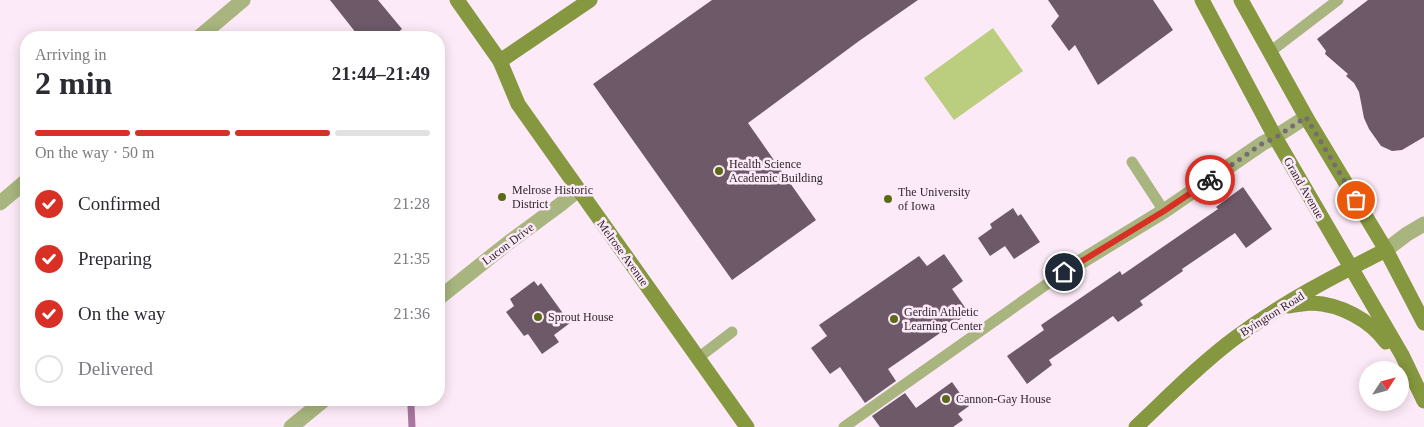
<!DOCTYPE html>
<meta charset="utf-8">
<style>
body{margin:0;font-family:"Times New Roman",serif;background:#f2f2f3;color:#2b2b33;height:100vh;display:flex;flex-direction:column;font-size:19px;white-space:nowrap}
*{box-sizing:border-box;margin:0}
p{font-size:16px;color:#7c7c81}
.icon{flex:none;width:28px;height:28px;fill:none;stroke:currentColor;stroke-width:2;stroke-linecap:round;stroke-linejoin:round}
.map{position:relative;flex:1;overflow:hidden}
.details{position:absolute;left:20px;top:31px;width:425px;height:375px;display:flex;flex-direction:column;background:#fff;border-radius:20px;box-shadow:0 2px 12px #0003}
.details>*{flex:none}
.needle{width:32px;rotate:54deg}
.fabs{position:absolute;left:1359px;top:361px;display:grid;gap:10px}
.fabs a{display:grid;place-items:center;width:50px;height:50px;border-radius:50%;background:#fff;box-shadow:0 2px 12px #0003;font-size:25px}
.pin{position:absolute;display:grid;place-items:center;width:42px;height:42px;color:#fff;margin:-21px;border:2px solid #fff;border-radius:50%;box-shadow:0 1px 5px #0007}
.courier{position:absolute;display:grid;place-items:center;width:50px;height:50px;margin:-25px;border:4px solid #d93025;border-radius:50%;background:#fff;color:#222;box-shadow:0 1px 6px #0007}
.overview em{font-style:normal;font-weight:600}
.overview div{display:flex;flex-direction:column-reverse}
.overview{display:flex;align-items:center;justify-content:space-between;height:85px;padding:0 15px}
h1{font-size:32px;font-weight:600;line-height:38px}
.bar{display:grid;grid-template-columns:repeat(4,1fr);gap:8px 5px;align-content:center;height:60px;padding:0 15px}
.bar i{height:6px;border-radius:4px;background:#e1e1e2}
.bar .selected{background:#d93025}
.bar p{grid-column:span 4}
ol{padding:0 15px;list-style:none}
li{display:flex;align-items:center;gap:15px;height:55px}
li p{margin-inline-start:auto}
li .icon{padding:5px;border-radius:50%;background:#d93025;color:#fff;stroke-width:4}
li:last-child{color:#7c7c81}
li i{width:28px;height:28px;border:2px solid #e1e1e2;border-radius:50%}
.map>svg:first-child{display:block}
.green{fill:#bbcd7f}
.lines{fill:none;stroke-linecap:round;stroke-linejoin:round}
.stream{stroke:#aa759e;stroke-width:7}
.building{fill:#6d5968}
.lane{stroke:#a8b57e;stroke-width:11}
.street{stroke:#a8b57e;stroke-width:15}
.secondary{stroke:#85973f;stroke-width:15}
.done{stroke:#786b74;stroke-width:5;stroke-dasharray:0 9}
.route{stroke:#d93025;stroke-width:6}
.poi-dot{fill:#5b6a14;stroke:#fdeaf8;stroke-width:2}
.labels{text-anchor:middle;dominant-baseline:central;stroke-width:5;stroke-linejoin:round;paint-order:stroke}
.poi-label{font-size:12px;fill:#30272d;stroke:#fdeaf8;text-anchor:start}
.street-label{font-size:12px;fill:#30272d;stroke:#fdeaf8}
</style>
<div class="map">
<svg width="1424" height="427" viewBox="0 0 1424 427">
<rect width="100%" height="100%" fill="#fdeaf8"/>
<polygon class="green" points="993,28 1023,71 954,120 924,78"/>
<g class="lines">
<polyline class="stream" points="411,406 412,427"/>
</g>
<g class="building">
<polygon points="330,0 378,0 402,29 392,38 360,38"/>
<polygon points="712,0 918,0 859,41 748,123 816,220 732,280 593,84"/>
<polygon points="1048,0 1153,0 1173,30 1098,85 1075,45 1069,51 1051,26 1059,16"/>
<polygon points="1368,0 1424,0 1424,137 1402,150 1392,151 1381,146 1369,129 1364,118 1359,92 1354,83 1346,76 1348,74 1325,54 1326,51 1317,39"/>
<polygon points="1243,187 1272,229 1246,248 1235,233 1182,269 1183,271 1140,301 1143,305 1118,322 1113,316 1049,360 1052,365 1027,384 1007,356 1044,330 1041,325 1120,271 1122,275 1218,209 1216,207"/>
<polygon points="1013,208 1018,216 1021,214 1040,242 1014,259 1005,246 990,256 978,238 992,228 990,224"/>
<polygon points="944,254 963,281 952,289 969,313 888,369 896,381 865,403 840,367 830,374 811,348 827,336 819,325 919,256 927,266"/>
<polygon points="534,281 538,286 541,283 570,323 554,335 559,342 542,354 528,334 524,336 506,312 514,306 510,299"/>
<polygon points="952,382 969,406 958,414 963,420 953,427 880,427 872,416 905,393 916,408"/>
</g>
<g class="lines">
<g class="lane">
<polyline points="1270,52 1338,0"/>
<polyline points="1132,162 1164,211"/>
<polyline points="698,358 732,332"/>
<polyline points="844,427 1064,272"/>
</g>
<g class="street">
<polyline points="198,38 243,0"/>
<polyline points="0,203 26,181"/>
<polyline points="1386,250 1407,234 1424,224"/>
<polyline points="1064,272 1164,211 1263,143 1275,137 1306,117"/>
<polyline points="439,298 508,243 561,204 578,190"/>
<polyline points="291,427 324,400"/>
</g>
<g class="secondary">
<polyline points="457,0 500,61 518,104 747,427"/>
<polyline points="1202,0 1275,137 1402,355 1424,401"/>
<polyline points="1241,0 1306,117 1386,250 1424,323"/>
<polyline points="500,61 590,0"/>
<path d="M 1289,306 C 1297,305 1305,303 1312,303 C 1340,304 1370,320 1386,342"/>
<path d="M 1136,427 C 1168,397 1200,364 1235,338 C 1282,303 1334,276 1386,250"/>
</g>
</g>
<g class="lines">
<polyline class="done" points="1210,180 1263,143 1275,138 1306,117 1356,200"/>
<polyline class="route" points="1064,272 1164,211 1210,180"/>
</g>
<g class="poi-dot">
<circle cx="719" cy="171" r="5"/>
<circle cx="502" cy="197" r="5"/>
<circle cx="888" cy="199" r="5"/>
<circle cx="538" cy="317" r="5"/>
<circle cx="894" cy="319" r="5"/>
<circle cx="946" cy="399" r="5"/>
</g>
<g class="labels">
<g class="poi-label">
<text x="729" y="164">Health Science<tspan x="729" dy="14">Academic Building</tspan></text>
<text x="512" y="190">Melrose Historic<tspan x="512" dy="14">District</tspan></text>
<text x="898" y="192">The University<tspan x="898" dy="14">of Iowa</tspan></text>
<text x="904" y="312">Gerdin Athletic<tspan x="904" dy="14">Learning Center</tspan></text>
<text x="548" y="317">Sprout House</text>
<text x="956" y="399">Cannon-Gay House</text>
</g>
<g class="street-label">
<text transform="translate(1304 188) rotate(60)">Grand Avenue</text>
<text transform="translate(508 244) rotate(-37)">Lucon Drive</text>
<text transform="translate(623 253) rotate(54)">Melrose Avenue</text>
<text transform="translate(1272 314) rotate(-32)">Byington Road</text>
</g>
</g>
</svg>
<div class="fabs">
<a><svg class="needle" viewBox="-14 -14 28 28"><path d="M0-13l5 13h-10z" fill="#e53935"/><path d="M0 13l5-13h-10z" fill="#7c7c81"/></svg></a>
</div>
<div class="pin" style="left:1356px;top:200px;background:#ea580c"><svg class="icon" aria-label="bag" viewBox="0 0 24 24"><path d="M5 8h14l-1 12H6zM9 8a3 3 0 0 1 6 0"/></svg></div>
<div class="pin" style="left:1064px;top:272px;background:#1f2937"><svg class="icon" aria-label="home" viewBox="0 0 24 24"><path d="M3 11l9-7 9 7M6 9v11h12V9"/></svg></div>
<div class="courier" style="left:1210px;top:180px"><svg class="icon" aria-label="bike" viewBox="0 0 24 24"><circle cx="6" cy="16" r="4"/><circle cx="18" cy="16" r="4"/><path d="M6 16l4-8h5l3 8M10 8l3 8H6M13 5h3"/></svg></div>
<section class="details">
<div class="overview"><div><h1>2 min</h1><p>Arriving in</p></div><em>21:44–21:49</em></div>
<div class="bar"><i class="selected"></i><i class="selected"></i><i class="selected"></i><i></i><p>On the way · 50 m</p></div>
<ol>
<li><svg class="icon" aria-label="check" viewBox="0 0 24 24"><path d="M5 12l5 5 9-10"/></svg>Confirmed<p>21:28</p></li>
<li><svg class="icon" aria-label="check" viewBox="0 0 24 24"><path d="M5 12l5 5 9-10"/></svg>Preparing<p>21:35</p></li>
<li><svg class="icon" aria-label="check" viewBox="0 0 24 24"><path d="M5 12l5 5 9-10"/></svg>On the way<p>21:36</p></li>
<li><i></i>Delivered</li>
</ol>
</section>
</div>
